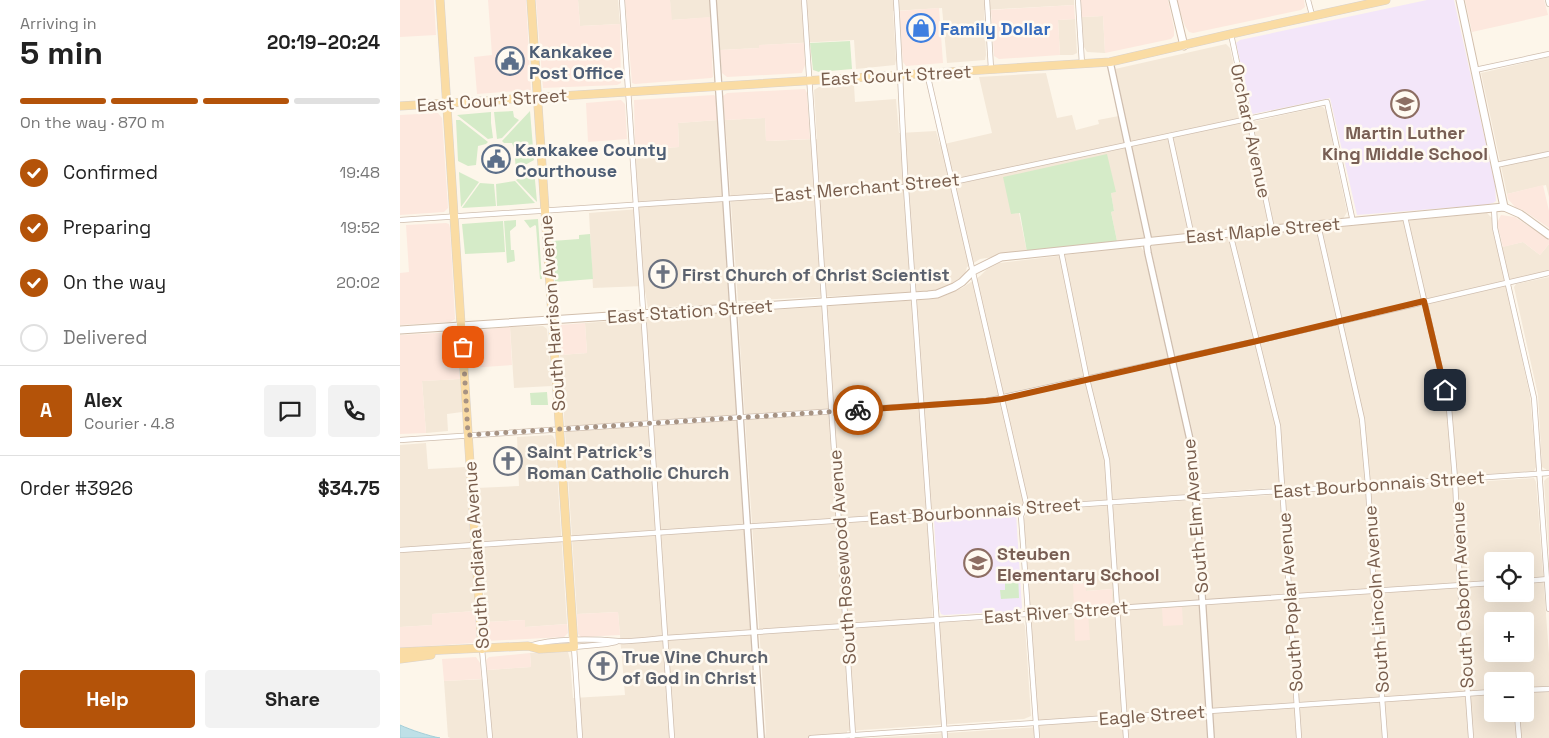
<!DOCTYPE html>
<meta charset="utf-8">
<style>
body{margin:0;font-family:"Space Grotesk",sans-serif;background:#f2f2f2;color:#222;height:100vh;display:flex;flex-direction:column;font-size:19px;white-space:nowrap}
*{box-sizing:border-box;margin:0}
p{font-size:16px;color:#767676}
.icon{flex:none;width:28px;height:28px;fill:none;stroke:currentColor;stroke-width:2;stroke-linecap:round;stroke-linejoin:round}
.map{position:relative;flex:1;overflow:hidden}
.side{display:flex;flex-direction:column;background:#fff;width:400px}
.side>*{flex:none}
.fabs{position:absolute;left:1084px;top:552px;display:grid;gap:10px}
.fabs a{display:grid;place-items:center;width:50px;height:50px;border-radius:5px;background:#fff;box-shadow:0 5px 20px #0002;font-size:25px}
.pin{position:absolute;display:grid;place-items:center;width:42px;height:42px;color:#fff;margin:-21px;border-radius:10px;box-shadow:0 2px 8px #0006}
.courier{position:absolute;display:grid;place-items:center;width:50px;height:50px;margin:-25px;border:4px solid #b45309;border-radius:50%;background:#fff;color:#222;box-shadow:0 1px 6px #0007}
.overview em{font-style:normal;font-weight:700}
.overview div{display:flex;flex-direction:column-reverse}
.overview{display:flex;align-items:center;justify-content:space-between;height:85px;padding:0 20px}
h1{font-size:32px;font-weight:700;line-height:38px}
.bar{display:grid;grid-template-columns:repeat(4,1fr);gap:8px 5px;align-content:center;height:60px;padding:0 20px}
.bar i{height:6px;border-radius:4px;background:#e0e0e0}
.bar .current{background:#b45309}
.bar p{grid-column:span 4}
.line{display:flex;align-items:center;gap:12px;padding:0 20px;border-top:1px solid #e0e0e0}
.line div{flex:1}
.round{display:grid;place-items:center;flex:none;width:52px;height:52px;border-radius:5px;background:#f2f2f2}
ol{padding:0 20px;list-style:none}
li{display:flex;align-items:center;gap:15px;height:55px}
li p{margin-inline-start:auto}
li .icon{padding:5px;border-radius:50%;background:#b45309;color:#fff;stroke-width:4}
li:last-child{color:#767676}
li i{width:28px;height:28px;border:2px solid #e0e0e0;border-radius:50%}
.action{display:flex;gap:10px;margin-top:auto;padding:10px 20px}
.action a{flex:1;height:58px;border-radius:5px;background:#b45309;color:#fff;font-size:20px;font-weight:700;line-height:58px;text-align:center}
.action a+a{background:#f2f2f2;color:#222}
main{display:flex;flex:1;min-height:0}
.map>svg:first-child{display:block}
.residential{fill:#f4e8d8;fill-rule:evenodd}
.commercial{fill:#fde8de}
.education{fill:#f3e6f9}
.green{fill:#d5ebc8}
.water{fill:#bee0e7;stroke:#a4cfd9}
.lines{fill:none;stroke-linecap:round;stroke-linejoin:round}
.minor-casing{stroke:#cfbeaf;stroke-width:6}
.tertiary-casing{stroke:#cfbeaf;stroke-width:8}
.secondary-casing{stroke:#d2bfad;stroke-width:9}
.primary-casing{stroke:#d9d2cd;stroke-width:9}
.minor{stroke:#fff;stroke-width:4.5}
.tertiary{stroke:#fff;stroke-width:5.5}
.secondary{stroke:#fff;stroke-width:7}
.primary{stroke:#fadca4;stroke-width:8}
.done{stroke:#a79383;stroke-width:5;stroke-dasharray:0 9}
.route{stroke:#b45309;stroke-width:6}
.labels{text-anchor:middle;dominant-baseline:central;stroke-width:5;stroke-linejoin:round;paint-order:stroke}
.shop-label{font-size:18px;font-weight:bold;fill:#366cbe;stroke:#fffaf1;text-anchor:start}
.service-label{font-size:18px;font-weight:bold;fill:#4e5e75;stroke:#fffaf1;text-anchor:start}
.street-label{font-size:18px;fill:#785d4c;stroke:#fffaf1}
.education-label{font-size:18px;font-weight:bold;fill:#785e54;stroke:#fffaf1}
.worship-label{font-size:18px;font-weight:bold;fill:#5b616d;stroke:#fffaf1;text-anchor:start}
</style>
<main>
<section class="side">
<div class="overview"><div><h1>5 min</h1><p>Arriving in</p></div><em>20:19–20:24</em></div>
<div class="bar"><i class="current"></i><i class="current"></i><i class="current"></i><i></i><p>On the way · 870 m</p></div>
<ol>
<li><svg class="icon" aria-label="check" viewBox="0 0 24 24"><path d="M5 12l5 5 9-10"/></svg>Confirmed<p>19:48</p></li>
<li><svg class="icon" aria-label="check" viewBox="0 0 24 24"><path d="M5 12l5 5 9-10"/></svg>Preparing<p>19:52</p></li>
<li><svg class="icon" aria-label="check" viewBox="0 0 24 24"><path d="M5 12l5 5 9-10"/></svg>On the way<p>20:02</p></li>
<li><i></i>Delivered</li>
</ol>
<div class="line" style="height:90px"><b class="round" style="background:#b45309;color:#fff">A</b><div><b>Alex</b><p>Courier · 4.8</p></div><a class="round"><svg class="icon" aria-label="chat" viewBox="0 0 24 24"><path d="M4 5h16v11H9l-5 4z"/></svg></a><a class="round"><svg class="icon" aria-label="phone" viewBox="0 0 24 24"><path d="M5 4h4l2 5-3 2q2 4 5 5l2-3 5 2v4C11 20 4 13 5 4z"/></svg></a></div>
<div class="line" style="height:65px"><div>Order #3926</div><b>$34.75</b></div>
<div class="action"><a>Help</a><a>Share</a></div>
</section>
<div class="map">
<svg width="1149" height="738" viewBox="0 0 1149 738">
<rect width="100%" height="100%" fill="#fdf6ea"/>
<g class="residential">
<polygon points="178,0 218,0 220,24 180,26"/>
<polygon points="270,0 674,0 674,5 584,10 586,55 585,60 547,63 542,8 493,11 496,60 495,65 456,69 454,40 360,45 359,48 320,50 317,17 271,20"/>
<polygon points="703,16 705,53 687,52 684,47 682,17"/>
<polygon points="675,19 677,53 673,55 660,55 658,20"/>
<polygon points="826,44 830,48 846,123 920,107 923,107 926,111 947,212 943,219 717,241 711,212 714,211 711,193 716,192 611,214 619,213 627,252 580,259 567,267 565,274 553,283 534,291 338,301 325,120 365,118 366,141 417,139 414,90 419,87 454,85 455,102 496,99 499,133 536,131 540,145 592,133 579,77 646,73 657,118 672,115 676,130 699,124 698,120 724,115 715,69"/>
<polygon points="1149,57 1149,197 1146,185 1107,194 1081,73"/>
<polygon points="318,120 329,301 324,304 248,308 244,286 193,288 189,213 239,209 235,150 279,147 278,123"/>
<polygon points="1087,213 1092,218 1092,229 1097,248 1123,242 1140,255 1149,244 1149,271 1105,281 1130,396 1136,467 1134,471 799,493 795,442 751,250 752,246 755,244"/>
<polygon points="740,246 745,253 788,443 791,494 527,512 533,623 621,618 625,626 631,716 624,719 447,731 447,738 365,738 366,732 338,314 342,312 533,299 562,288 580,276 587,269 599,263"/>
<polygon points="1149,277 1149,470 1147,470 1142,467 1138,395 1114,287 1116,284"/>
<polygon points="327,313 331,318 357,738 50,738 48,737 44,681 87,679 87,670 131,667 130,653 168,652 170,660 173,698 225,695 218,612 177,614 160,355 187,353 185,323"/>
<polygon points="143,326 147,329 152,386 114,388 110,327"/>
<polygon points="60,379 62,412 47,414 48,431 26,433 22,381"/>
<polygon points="151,435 153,436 155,440 167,624 125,627 124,620 86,622 76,488 119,486 117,437"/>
<polygon points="26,443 28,469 66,467 76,611 32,614 33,625 0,627 0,445"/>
<polygon points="1149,477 1149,554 1144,481 1147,478"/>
<path d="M 1134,478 L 1136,482 L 1149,654 L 1149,738 L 472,738 L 638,727 L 624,519 L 627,511 ZM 1092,561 L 1125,561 L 1125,594 L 1092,594 ZM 685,584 L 685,591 L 712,589 L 712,602 L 674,607 ZM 1092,621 L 1125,621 L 1125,654 L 1092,654 ZM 1092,681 L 1125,681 L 1125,714 L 1092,714 Z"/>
</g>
<g class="commercial">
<polygon points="0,0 34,0 36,35 0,37"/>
<polygon points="88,0 126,0 131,90 77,94 74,57 92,55"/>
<polygon points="136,0 178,0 180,26 220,24 221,83 217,85 143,88"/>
<polygon points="225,0 270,0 272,20 310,17 313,77 311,78 235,84 232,83"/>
<polygon points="681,0 768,0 774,28 774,36 771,39 705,53 703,16 682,17"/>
<polygon points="776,0 904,0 905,7 901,10 793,33 789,32 785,26"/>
<polygon points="1065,0 1144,0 1148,15 1072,32"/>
<polygon points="674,5 675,19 658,20 660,55 599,59 594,56 591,10"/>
<polygon points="539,8 543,63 506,66 503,62 499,11"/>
<polygon points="404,43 405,65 402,73 327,77 322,73 320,50 359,48 359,45"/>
<polygon points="405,89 407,93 410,139 366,141 365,118 325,120 323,96 327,93"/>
<polygon points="314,95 316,97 318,120 278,123 279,147 235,150 234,100"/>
<polygon points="221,100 225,104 227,139 188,142 186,103"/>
<polygon points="38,113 42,118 48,208 44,212 0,215 0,115"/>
<polygon points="1143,185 1149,211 1149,228 1123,210 1116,208 1108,199 1107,194"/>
<polygon points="1101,215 1115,217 1149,240 1149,244 1140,255 1123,242 1103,247 1097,223"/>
<polygon points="46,223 49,224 50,228 55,319 50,322 0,325 0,273 9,272 6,225"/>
<polygon points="185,323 187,353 160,355 159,325"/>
<polygon points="110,327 112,365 69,368 68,334 69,331"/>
<polygon points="56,332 60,379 22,381 26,433 0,434 0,335"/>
<polygon points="685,583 686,591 712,589 712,602 708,605 674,607 673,584"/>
<polygon points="782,607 783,625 763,626 762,608"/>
<polygon points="76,611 77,639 74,643 0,648 0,627 32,625 32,614"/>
<polygon points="218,612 220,635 181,637 178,634 177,614"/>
<polygon points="688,613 690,640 675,641 674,614"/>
<polygon points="125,620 125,627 167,624 168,633 164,637 88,641 86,622"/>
<polygon points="130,653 131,667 87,670 86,660 89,657"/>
<polygon points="76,657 80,663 81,679 44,681 42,659"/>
</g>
<g class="education">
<polygon points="1027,0 1054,0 1095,185 1096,201 1093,203 1083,205 957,215 930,98 853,114 852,113 836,43 840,40"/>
<polygon points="616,513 622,608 617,611 544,615 541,614 539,608 534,520 538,517"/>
</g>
<g class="green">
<polygon points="450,41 452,69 419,72 413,70 410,43"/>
<polygon points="113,111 114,117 119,120 102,138 97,139 94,112"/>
<polygon points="130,111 134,160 116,170 114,148 112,143 104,143 102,141"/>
<polygon points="91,112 91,123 93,138 88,139 57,115"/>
<polygon points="56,120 60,120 88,142 86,144 78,146 76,165 68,166 58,161"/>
<polygon points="707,154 716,192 711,193 714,211 711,212 717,241 627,252 620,213 611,214 603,177"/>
<polygon points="134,169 137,202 116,180"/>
<polygon points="59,172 79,182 61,207"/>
<polygon points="115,181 135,203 97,206 96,184"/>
<polygon points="80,183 94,184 96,206 62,208"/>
<polygon points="138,219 142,279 140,279 136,226 135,225 130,228 124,220"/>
<polygon points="116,220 116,226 110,231 111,250 114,250 115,261 107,263 104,221"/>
<polygon points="103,221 105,252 65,254 62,224"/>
<polygon points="190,234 193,279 155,282 152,241 179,239 179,235"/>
<polygon points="147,392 148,405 131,405 130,393"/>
<polygon points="610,572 618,572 619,598 601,599 600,590 605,590 605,582 611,582"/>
</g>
<path class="water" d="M 0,725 C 11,730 29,736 40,738 L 0,738 Z"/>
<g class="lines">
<defs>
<g id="minor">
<polyline points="222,0 272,738"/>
<polyline points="404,0 453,735 452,738"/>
<path d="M 496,0 C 500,63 502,126 506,188 C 520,372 532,555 545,738"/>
<polyline points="587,0 591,69"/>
<polyline points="678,0 682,64"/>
<polyline points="908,0 912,15"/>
<polyline points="1148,0 1149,4"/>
<polyline points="831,34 872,229"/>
<polyline points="1075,70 1149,54"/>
<polyline points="527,73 626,503 621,516 637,738"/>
<polyline points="770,136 792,237"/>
<polyline points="1096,165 1149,154"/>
<polyline points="1094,208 1095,228 1134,398 1149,609"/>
<polyline points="1005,217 1049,408 1055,479 1060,585 1071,738"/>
<polyline points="0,220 506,187 553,182 927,102 953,222"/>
<polyline points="918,225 962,419 968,485 974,591 985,738"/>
<polyline points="830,233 878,426 899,738"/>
<polyline points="661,251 687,379 707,460 726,738"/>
<polyline points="0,440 586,401 857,341 1149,273"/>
<polyline points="0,550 1149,473"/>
<polyline points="1125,581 1149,579"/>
<path d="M 129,646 C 152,638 194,639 218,641 C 233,642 250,639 265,638 L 1092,583"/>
<polyline points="82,649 90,738"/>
<polyline points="1125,690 1149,689"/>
<polyline points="1117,714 1119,738"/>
<polyline points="180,738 174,647 206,644 216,642"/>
<polyline points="411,738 1092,692"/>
</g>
<g id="tertiary">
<polyline points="313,0 361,738"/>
<polyline points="710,62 749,242 747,246 748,253 793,453 811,738"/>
</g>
<g id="secondary">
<polyline points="773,0 784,46"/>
<polyline points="1060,0 1104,207"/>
<polyline points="0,330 528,295 537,294 554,287 562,282 573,271 601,257 830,233 1104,207 1120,214 1149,235"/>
</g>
<g id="primary">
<polyline points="40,0 82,649"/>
<polyline points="0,106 710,62 831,34 986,0"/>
<polyline points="0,652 128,646 139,649 174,647 131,0"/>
<polyline points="0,659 31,655"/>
</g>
</defs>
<use href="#minor" class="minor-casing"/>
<use href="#tertiary" class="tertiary-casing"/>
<use href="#secondary" class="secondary-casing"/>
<use href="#primary" class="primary-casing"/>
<use href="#minor" class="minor"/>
<use href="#tertiary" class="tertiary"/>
<use href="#secondary" class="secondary"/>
<use href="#primary" class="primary"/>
</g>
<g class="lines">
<polyline class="done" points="63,347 68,435 458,410"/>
<polyline class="route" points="458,410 586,401 602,399 857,341 1024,301 1045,390"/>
</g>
<defs>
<symbol id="shop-ring" viewBox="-11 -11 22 22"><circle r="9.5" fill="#fffaf1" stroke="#3f7fe0" stroke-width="1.5"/><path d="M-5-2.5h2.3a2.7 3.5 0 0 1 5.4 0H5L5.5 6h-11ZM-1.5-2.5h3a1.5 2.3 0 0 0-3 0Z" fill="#3f7fe0"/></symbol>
<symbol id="civic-ring" viewBox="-11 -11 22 22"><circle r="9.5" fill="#fffaf1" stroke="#5c6f8a" stroke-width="1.5"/><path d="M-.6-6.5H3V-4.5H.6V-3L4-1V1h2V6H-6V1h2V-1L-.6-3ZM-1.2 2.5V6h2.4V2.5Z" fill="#5c6f8a"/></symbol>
<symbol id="school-ring" viewBox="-11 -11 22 22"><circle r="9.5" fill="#fffaf1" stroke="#8d6e63" stroke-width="1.5"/><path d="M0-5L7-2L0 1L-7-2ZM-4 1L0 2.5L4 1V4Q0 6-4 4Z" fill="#8d6e63"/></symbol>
<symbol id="church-ring" viewBox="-11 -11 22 22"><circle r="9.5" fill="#fffaf1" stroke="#6b7280" stroke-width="1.5"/><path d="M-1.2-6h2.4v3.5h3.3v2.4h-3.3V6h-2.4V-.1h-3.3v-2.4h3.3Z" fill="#6b7280"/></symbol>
</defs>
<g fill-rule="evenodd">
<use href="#shop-ring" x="505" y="12" width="32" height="32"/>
<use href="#civic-ring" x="94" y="45" width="32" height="32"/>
<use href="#school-ring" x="989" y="88" width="32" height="32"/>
<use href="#civic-ring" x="80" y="143" width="32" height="32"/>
<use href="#church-ring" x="247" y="258" width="32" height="32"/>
<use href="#church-ring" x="92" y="445" width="32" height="32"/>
<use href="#school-ring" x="562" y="547" width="32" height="32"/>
<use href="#church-ring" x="187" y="650" width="32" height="32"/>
</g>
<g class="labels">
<g class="shop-label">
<text x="540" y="28">Family Dollar</text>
</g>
<g class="service-label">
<text x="129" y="51">Kankakee<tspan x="129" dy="21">Post Office</tspan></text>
<text x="115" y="149">Kankakee County<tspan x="115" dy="21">Courthouse</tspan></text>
</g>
<g class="street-label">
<text transform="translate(496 75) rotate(-3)">East Court Street</text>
<text transform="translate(92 100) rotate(-4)">East Court Street</text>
<text transform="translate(851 131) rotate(78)">Orchard Avenue</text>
<text transform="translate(467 187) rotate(-5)">East Merchant Street</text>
<text transform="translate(863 230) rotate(-5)">East Maple Street</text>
<text transform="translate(290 311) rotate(-4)">East Station Street</text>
<text transform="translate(152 313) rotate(-94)">South Harrison Avenue</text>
<text transform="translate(979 484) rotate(-4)">East Bourbonnais Street</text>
<text transform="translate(575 511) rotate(-4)">East Bourbonnais Street</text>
<text transform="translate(795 516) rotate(-95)">South Elm Avenue</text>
<text transform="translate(76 555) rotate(-94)">South Indiana Avenue</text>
<text transform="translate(442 557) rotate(-94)">South Rosewood Avenue</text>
<text transform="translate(1062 595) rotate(-93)">South Osborn Avenue</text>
<text transform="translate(976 599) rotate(-94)">South Lincoln Avenue</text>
<text transform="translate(890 602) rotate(-94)">South Poplar Avenue</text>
<text transform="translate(656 612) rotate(-4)">East River Street</text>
<text transform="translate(752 715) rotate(-4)">Eagle Street</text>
</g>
<g class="education-label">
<text x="1005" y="132">Martin Luther<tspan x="1005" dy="21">King Middle School</tspan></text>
<text x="597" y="553" text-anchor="start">Steuben<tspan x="597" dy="21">Elementary School</tspan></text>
</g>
<g class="worship-label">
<text x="282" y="274">First Church of Christ Scientist</text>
<text x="127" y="451">Saint Patrick's<tspan x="127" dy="21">Roman Catholic Church</tspan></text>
<text x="222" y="656">True Vine Church<tspan x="222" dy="21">of God in Christ</tspan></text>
</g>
</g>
</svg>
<div class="fabs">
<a><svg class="icon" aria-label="locate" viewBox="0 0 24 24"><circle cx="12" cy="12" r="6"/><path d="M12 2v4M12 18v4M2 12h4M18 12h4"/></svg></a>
<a>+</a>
<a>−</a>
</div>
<div class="pin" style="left:63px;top:347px;background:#ea580c"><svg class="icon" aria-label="bag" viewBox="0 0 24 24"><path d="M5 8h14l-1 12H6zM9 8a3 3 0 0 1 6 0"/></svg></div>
<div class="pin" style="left:1045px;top:390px;background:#1f2937"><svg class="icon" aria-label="home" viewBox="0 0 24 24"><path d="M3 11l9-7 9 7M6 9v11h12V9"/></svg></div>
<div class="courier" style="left:458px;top:410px"><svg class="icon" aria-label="bike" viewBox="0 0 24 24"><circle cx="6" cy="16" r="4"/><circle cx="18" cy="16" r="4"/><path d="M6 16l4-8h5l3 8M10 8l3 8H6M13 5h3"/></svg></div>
</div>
</main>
